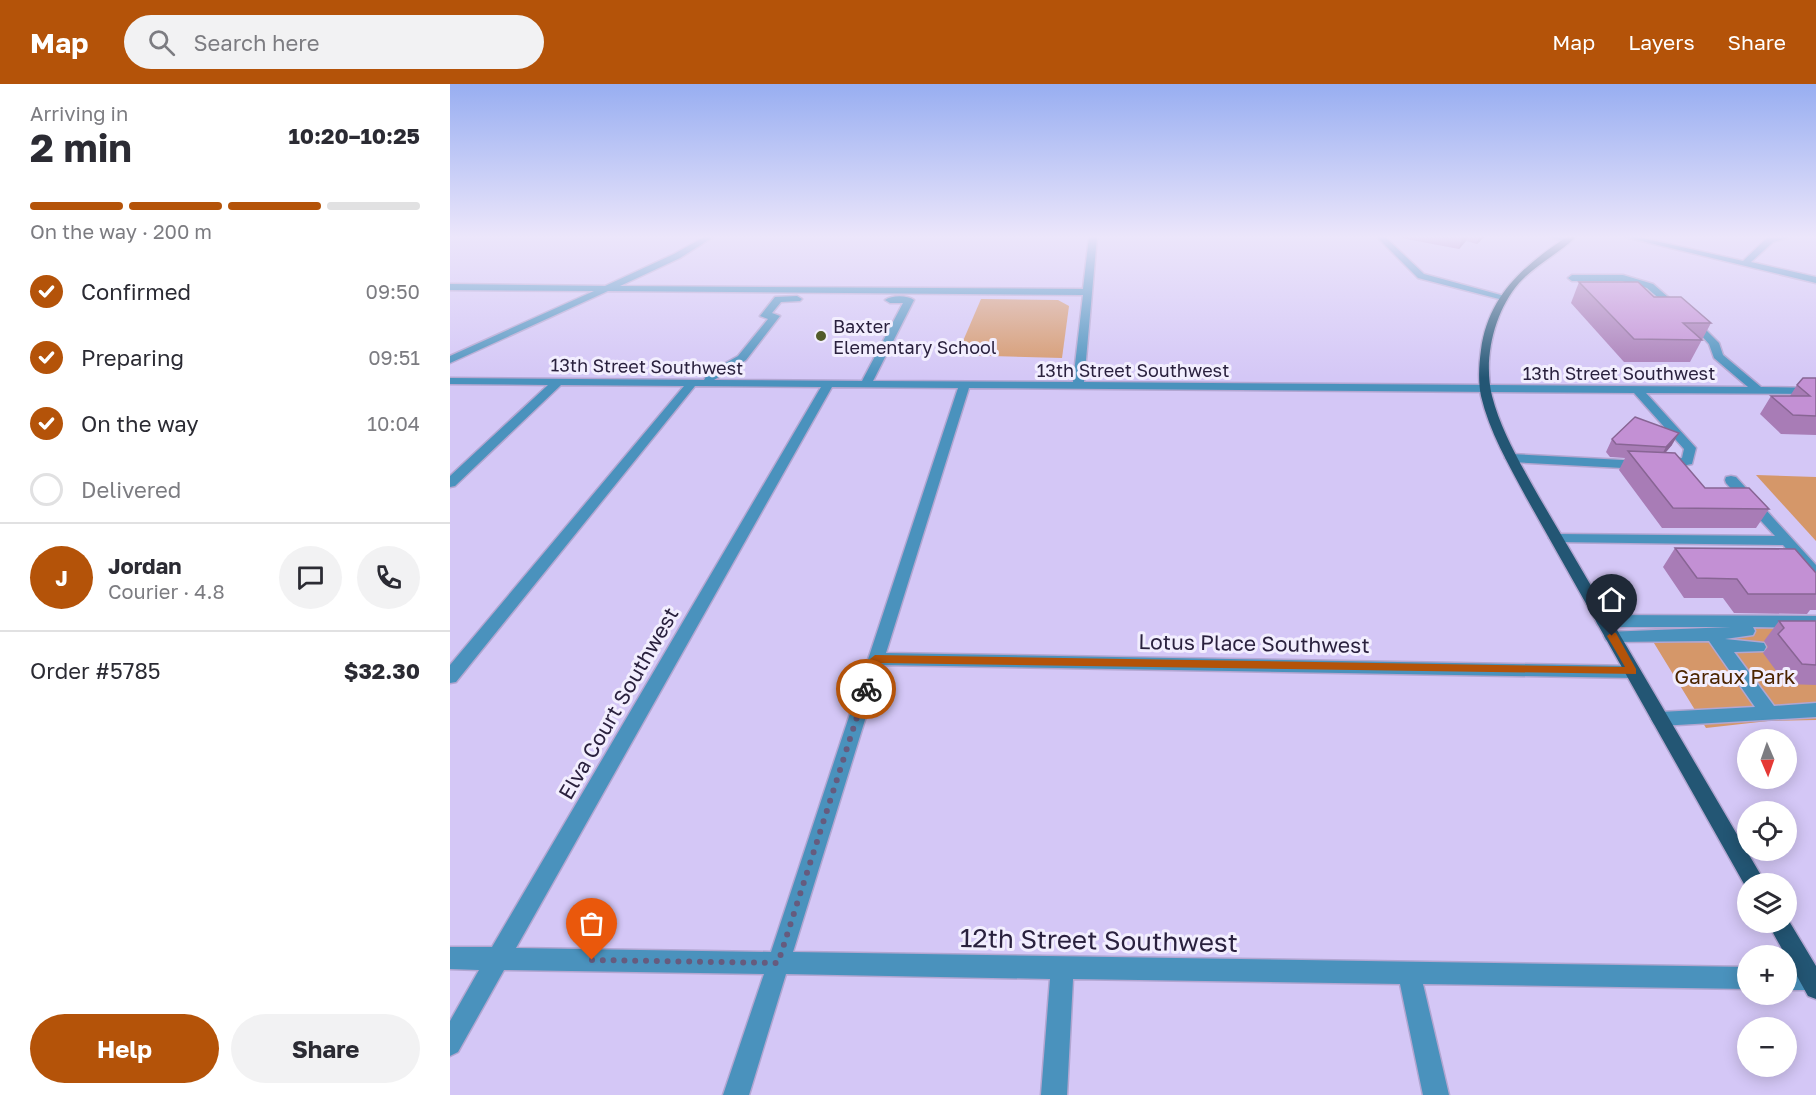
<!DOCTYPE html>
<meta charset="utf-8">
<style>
body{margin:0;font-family:"Golos Text",sans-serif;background:#f2f2f3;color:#2b2b33;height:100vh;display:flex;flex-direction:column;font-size:22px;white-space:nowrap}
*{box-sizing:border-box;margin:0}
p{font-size:20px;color:#7c7c81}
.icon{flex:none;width:33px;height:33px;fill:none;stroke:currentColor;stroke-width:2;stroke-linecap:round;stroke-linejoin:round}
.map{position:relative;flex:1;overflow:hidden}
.details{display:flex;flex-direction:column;background:#fff;width:450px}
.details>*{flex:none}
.needle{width:39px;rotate:178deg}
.fabs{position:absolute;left:1287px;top:645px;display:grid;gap:12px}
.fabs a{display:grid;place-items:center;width:60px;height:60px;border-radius:50%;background:#fff;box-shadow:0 3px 15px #0003;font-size:30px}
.pin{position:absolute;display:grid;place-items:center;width:51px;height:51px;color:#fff;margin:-62px -26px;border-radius:50% 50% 50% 0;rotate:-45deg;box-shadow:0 0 6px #0007}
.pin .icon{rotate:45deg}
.courier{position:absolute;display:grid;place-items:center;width:60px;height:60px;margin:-30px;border:4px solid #b45309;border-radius:50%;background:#fff;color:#222;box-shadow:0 2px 8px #0007}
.overview em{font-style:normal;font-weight:700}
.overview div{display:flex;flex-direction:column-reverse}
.overview{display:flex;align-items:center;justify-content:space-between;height:102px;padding:0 30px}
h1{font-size:39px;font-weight:700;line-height:45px}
.bar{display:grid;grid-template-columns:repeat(4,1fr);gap:9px 6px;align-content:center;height:72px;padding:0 30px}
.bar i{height:8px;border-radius:4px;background:#e1e1e2}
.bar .active{background:#b45309}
.bar p{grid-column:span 4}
.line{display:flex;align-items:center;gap:15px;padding:0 30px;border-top:2px solid #e1e1e2}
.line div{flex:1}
.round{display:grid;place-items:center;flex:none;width:63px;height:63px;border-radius:32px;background:#f2f2f3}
ol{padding:0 30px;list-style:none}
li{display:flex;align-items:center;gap:18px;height:66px}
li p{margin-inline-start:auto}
li .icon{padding:6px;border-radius:50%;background:#b45309;color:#fff;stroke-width:4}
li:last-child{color:#7c7c81}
li i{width:33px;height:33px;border:3px solid #e1e1e2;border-radius:50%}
.primary-button{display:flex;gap:12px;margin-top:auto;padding:12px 30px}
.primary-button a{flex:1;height:69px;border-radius:36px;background:#b45309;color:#fff;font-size:24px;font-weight:700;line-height:69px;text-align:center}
.primary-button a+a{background:#f2f2f3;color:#2b2b33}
header{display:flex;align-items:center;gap:36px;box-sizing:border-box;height:84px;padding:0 30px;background:#b45309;color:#fff}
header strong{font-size:28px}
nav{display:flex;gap:33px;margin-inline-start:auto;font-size:21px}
.search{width:420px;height:54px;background:#f2f2f3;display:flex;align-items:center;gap:15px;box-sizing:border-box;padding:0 21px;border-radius:33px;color:#7c7c81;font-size:22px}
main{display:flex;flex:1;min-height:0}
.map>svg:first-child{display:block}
.green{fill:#d59769}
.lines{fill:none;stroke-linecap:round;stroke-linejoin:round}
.minor-casing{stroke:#b2a6d1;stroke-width:3}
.major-casing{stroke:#b2a6d1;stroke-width:3}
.minor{fill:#4a92bd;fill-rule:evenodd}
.major{fill:#235674;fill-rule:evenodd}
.wall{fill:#a87cb6}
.shaded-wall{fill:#886594}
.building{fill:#c390d4;stroke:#886594;stroke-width:1.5}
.route{fill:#b45309}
.done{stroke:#665b7e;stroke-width:6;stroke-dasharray:0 10.8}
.poi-dot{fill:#525b2a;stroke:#f2eefe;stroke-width:2}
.labels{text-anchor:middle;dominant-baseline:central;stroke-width:6;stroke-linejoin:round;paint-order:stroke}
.far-poi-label{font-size:18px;fill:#2a213e;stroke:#f2eefe;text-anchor:start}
.far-street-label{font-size:18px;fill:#2a213e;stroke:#f2eefe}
.street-label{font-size:21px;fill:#2a213e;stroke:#f2eefe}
.park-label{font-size:21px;fill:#4c2500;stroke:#f2eefe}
.near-street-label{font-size:26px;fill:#2a213e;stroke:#f2eefe}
</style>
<header>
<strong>Map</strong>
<div class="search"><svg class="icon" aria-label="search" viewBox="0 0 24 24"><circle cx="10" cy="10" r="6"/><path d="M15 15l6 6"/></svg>Search here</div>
<nav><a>Map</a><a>Layers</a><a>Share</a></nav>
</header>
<main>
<section class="details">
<div class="overview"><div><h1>2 min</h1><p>Arriving in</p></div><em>10:20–10:25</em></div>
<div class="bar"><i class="active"></i><i class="active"></i><i class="active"></i><i></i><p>On the way · 200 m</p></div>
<ol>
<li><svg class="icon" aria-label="check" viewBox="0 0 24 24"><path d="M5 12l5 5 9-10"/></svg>Confirmed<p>09:50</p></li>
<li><svg class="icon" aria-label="check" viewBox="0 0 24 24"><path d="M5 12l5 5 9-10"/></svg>Preparing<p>09:51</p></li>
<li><svg class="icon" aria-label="check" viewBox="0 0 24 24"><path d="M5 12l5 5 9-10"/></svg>On the way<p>10:04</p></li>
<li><i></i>Delivered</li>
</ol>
<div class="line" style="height:108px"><b class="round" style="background:#b45309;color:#fff">J</b><div><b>Jordan</b><p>Courier · 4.8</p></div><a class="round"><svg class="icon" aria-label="chat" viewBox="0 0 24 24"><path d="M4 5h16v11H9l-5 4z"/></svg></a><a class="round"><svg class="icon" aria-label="phone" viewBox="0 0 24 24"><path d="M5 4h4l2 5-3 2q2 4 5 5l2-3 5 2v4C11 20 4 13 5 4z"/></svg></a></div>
<div class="line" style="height:78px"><div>Order #5785</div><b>$32.30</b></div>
<div class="primary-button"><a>Help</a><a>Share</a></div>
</section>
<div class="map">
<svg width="1366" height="1011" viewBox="0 0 1366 1011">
<rect width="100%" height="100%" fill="#d4c7f6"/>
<g class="green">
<polygon points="531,215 608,216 619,222 612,274 507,271"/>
<polygon points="1306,391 1366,393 1366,457"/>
<polygon points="1366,543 1366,636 1318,637 1256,644 1196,546"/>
</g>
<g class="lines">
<defs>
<g id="minor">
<path d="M 254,153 L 263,153 L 230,174 L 170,202 L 633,205 L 639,153 L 647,153 L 634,298 L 1298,303 L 1264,274 L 1259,260 L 1251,251 L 1197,204 L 1172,197 L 1122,197 L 1118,194 L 1122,191 L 1173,191 L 1203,200 L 1257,247 L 1269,259 L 1273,271 L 1311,303 L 1366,304 L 1366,310 L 1196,309 L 1246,364 L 1242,380 L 1210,386 L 1061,378 L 1055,374 L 1061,370 L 1210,378 L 1232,374 L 1234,365 L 1184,309 L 519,304 L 436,569 L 1183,582 L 1189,584 L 1191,588 L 1189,592 L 1183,594 L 432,581 L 343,868 L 1298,883 L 1298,905 L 973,900 L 999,1011 L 973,1011 L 950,900 L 623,895 L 617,1011 L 591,1011 L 600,895 L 336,890 L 299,1011 L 273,1011 L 314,890 L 54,886 L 8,968 L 0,972 L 0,937 L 29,886 L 0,885 L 0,863 L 42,863 L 371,303 L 245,302 L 6,598 L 0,599 L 0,581 L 234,302 L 111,301 L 5,402 L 0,403 L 0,392 L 98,301 L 0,300 L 0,294 L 254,296 L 258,289 L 288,272 L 318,235 L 310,232 L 325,213 L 347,212 L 352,215 L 350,217 L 331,218 L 322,229 L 330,232 L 296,276 L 264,296 L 412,297 L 453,219 L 440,219 L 435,216 C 442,211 457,211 464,216 L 423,297 L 623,298 L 633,211 L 158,207 L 0,279 L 0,272 L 144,207 L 0,206 L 0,200 L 155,202 L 224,170 ZM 382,303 L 508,304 L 321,868 L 66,864 Z"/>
<polygon points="927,153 935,153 974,190 1058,213 1053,216 968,194"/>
<polygon points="1099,153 1113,153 1121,156 1117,158"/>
<polygon points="1175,153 1188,153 1293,177 1317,154 1341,153 1323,158 1301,178 1366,193 1366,199"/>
<polygon points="1281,392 1286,393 1366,481 1366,495 1361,493 1333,461 1106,458 1099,454 1106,450 1325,452 1276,399 1275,396 1276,393"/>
<polygon points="1154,531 1366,532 1366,544 1303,543 1305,547 1303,551 1275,555 1314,559 1316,563 1314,567 1284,568 1324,622 1366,619 1366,633 1210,642 1204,640 1201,635 1204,630 1210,628 1305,623 1259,557 1162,558 1156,556 1154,552 1156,548 1281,543 1154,543 1148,541 1146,537 1148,533"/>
<rect x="1336" y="884" width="30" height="22"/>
</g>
<g id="major">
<path d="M 1117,153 L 1126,153 C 1108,170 1085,181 1069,199 C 1044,228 1033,275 1042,312 C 1051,347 1071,381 1089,413 L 1312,793 L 1315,800 L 1298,800 L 1298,807 L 1076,413 C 1059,381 1039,347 1031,312 C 1028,297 1029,280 1031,266 C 1038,212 1074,181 1117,153 Z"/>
<polygon points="1336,832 1366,882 1366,915 1358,912 1317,838 1336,838"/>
</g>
</defs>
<use href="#minor" class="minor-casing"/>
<use href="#major" class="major-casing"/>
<use href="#minor" class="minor"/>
<use href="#major" class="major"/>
</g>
<g class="wall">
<polygon points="946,153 1034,153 1027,160 1016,157 1009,165"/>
<polygon points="1129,198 1204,213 1261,239 1240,278 1174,278 1121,219"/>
<polygon points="1366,294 1366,351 1331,350 1310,330 1321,312 1340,312 1347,301"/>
<polygon points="1162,355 1222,361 1216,368 1255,404 1319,425 1306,444 1212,444 1169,386 1175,374 1160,373 1156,368"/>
<polygon points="1225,464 1366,489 1366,526 1360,526 1357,530 1284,529 1273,514 1234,514 1213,483"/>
<polygon points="1329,537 1366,537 1366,601 1336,600 1313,569 1318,563 1314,557"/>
</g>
<g class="shaded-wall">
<polygon points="1012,153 1017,153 1016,157 1009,165"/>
<polygon points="1029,153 1034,153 1027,160"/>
<polygon points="1229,349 1222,361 1209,376 1216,363"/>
</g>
<g class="building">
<polygon points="1129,198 1188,198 1204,213 1231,213 1261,239 1233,239 1252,256 1184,255"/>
<polygon points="1353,294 1366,294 1366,332 1343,331 1321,312 1360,312 1347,301"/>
<polygon points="1185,333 1229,349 1216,363 1166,360 1162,355"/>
<polygon points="1178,367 1225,369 1255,404 1299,404 1319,425 1223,424"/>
<polygon points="1225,464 1345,465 1366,489 1366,510 1298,510 1287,495 1247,494"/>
<polygon points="1329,537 1366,537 1366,581 1352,580 1328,550 1334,544"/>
</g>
<linearGradient id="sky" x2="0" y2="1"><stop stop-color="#98aef1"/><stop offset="0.52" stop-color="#ece6fb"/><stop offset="1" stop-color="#ece6fb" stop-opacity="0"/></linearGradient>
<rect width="1366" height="294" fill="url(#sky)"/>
<polygon class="route" points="1162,548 1166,549 1186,585 1186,590 429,579 420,608 416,609 411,605 420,575 425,571 1175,583 1157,552"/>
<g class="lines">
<polyline class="done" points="142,876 328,879 416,605"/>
</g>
<circle class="poi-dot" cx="371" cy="252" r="6"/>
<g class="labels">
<g class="far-poi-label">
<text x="383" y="242">Baxter<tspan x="383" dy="21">Elementary School</tspan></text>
</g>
<g class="far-street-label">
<text transform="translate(197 282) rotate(1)">13th Street Southwest</text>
<text x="683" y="286">13th Street Southwest</text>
<text x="1169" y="289">13th Street Southwest</text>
</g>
<g class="street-label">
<text transform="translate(804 559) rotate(1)">Lotus Place Southwest</text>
<text transform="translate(168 619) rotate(-60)">Elva Court Southwest</text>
</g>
<g class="park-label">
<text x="1285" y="592">Garaux Park</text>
</g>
<g class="near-street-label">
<text transform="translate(649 856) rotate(1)">12th Street Southwest</text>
</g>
</g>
</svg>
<div class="fabs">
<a><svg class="needle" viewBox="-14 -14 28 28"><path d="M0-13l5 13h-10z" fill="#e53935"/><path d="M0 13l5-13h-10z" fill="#7c7c81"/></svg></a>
<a><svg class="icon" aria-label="locate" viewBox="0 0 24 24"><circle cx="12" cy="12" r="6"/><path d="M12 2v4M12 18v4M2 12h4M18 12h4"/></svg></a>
<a><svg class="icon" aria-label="layers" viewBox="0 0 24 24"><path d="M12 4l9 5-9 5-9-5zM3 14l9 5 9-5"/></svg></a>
<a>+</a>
<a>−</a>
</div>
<div class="pin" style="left:142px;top:876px;background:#ea580c"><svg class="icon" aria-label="bag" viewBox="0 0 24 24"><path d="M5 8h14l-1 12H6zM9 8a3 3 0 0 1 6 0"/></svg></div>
<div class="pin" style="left:1162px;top:552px;background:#1f2937"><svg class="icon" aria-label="home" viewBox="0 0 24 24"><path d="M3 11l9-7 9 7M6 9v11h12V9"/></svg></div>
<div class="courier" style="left:416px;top:605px"><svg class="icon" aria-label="bike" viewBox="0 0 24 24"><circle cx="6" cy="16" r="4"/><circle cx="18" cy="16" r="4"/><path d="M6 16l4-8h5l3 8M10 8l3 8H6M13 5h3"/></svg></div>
</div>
</main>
